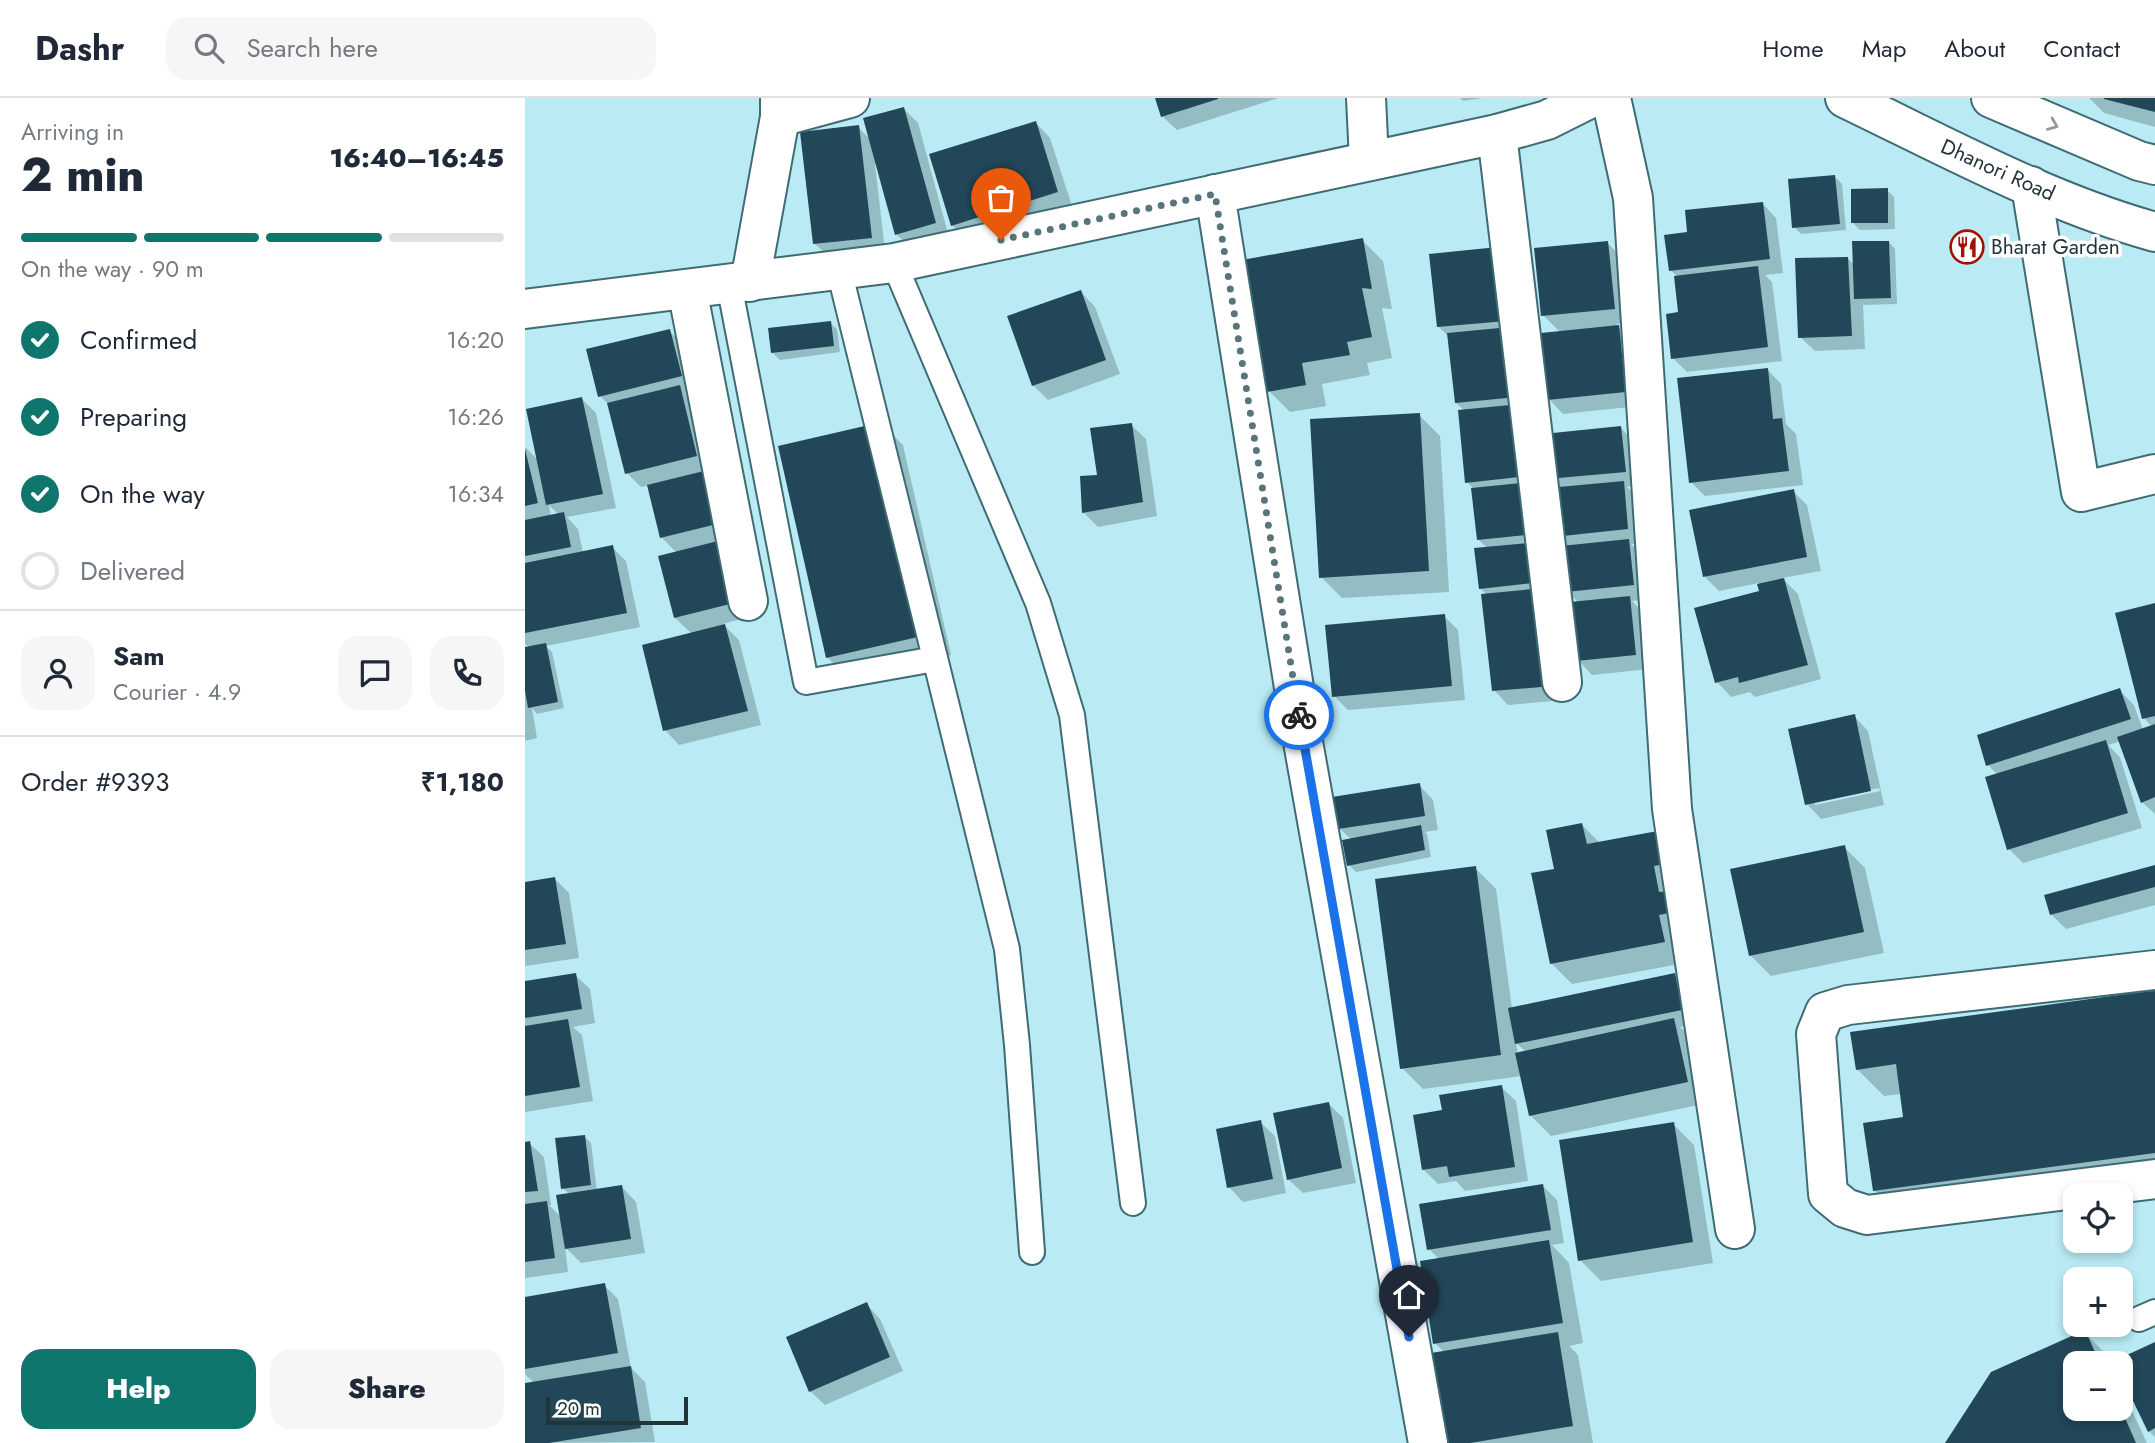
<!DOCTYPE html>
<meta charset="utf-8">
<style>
body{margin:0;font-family:Jost,sans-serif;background:#f6f6f7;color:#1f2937;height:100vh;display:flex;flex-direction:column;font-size:26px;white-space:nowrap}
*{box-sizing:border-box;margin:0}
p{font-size:23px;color:#747a83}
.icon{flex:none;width:38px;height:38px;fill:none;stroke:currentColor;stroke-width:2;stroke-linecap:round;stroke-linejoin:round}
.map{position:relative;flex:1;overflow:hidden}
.panel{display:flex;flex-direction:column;background:#fff;width:525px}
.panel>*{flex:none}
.buttons{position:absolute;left:1538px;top:1085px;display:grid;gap:14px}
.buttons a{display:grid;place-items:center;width:70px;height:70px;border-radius:14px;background:#fff;box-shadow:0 4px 10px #0003;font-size:35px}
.scale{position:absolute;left:21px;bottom:18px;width:142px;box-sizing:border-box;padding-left:7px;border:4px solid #213538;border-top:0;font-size:19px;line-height:24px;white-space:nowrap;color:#213538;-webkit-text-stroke:5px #fff;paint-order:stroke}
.pin{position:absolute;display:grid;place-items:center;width:60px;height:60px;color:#fff;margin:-72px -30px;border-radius:50% 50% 50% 0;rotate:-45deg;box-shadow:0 0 7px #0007}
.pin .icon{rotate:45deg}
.courier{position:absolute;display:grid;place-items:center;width:70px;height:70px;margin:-35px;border:5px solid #1a73e8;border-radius:50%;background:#fff;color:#222;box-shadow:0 2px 9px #0007}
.head em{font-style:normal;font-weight:800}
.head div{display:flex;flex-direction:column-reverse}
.head{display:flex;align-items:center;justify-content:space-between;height:119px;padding:0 21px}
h1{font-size:46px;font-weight:800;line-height:52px}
.bar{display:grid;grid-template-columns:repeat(4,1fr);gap:10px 7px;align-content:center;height:84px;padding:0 21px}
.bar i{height:9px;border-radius:5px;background:#e0e1e3}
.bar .active{background:#0f766e}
.bar p{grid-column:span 4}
.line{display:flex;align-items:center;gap:18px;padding:0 21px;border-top:2px solid #e0e1e3}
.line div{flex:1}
.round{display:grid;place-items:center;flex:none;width:74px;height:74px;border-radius:21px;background:#f6f6f7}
ol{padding:0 21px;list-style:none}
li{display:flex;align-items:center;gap:21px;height:77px}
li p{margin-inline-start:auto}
li .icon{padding:7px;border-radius:50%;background:#0f766e;color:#fff;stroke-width:4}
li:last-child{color:#747a83}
li i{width:38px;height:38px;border:4px solid #e0e1e3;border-radius:50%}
.button{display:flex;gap:14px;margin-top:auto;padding:14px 21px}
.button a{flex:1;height:80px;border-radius:21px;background:#0f766e;color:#fff;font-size:28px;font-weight:800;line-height:80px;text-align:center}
.button a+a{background:#f6f6f7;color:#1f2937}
header{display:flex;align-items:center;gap:42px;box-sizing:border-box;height:98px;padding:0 35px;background:#fff;border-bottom:2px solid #e0e1e3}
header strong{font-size:33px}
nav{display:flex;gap:38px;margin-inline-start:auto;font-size:24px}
.search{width:490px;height:63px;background:#f6f6f7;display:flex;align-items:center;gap:18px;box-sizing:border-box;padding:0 24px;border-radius:21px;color:#747a83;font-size:26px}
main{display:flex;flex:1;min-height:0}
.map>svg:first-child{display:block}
.shadow{fill:#0003;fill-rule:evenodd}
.building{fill:#224758}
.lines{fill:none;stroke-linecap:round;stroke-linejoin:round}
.lane-casing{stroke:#3f6c74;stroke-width:28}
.street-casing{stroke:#3f6c74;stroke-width:42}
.secondary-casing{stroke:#3f6c74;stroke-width:42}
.lane{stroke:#fff;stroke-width:24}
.street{stroke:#fff;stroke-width:38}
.secondary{stroke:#fff;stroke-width:38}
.oneway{stroke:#909a9c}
.done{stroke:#57757a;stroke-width:7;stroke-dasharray:0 12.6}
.route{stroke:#1a73e8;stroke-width:9}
.labels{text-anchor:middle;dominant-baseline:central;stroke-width:7;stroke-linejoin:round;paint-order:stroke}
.street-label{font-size:21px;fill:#213538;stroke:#fff}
.poi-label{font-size:21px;fill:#213538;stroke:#fff;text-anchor:start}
</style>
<header>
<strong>Dashr</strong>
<div class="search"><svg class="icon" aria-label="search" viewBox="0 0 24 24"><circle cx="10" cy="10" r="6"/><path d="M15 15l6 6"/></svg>Search here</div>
<nav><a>Home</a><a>Map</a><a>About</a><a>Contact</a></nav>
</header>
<main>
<section class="panel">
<div class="head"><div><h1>2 min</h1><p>Arriving in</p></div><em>16:40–16:45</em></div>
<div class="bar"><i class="active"></i><i class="active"></i><i class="active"></i><i></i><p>On the way · 90 m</p></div>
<ol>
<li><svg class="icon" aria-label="check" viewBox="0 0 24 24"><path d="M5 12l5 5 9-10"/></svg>Confirmed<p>16:20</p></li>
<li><svg class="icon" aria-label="check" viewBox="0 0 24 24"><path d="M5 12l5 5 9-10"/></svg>Preparing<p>16:26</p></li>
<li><svg class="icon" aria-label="check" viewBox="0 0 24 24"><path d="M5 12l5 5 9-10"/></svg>On the way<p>16:34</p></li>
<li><i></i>Delivered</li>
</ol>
<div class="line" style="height:126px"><a class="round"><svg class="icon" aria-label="person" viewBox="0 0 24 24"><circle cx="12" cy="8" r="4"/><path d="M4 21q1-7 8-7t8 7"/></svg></a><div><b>Sam</b><p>Courier · 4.9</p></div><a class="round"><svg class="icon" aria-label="chat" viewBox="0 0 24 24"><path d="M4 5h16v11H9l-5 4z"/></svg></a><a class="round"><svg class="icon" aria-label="phone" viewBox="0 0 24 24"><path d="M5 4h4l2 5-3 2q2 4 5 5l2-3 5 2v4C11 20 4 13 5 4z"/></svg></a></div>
<div class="line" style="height:91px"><div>Order #9393</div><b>₹1,180</b></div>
<div class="button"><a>Help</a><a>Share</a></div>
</section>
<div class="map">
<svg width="1630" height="1345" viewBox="0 0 1630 1345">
<rect width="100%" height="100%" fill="#baebf4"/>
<g class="shadow">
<polygon points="632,0 753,0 652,32 637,18"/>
<polygon points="935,0 957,0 938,3"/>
<polygon points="1564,0 1630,0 1630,29 1579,15"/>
<polygon points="379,11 393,25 424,139 386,150 371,136 353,66 350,66 360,153 304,159 289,145 333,29 346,42"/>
<polygon points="511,25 525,40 547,108 442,141 427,127"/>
<polygon points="1310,79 1317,86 1321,132 1276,136 1269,129"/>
<polygon points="1362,92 1369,99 1370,131 1335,132 1328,125"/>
<polygon points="1237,105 1251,120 1258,175 1240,177 1247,184 1257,263 1162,274 1148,260 1155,215 1151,177 1145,172"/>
<polygon points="837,142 858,163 867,211 857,210 867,260 842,265 845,277 797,286 801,308 765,314 744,293"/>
<polygon points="1364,144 1370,151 1372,206 1338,207 1340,251 1290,253 1275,239 1322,160 1330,167"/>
<polygon points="1082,145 1097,159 1103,225 1091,226 1108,243 1114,308 1038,316 1024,301 1036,235 1018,217"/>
<polygon points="973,151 1041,602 983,607 969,592 962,497 955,490 963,451 953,441 948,390 942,384 940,313 931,305 924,239 913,228"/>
<polygon points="556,194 570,209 595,276 523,302 508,287"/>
<polygon points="305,225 312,231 315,254 255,262 248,255"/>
<polygon points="144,233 159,247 170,292 160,295 169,304 226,518 198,526 214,542 236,627 154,647 140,632 167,536 150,520 152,455 136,439 124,387 116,389 102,375 85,308 75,298"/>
<polygon points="1242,271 1256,286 1261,326 1271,336 1278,387 1180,398 1166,384"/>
<path d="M 57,301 L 71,315 L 91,410 L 42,419 L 53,431 L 58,455 L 87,449 L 101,463 L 115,529 L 21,548 L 27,554 L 39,610 L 12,616 L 7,610 L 12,640 L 0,643 L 0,551 L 5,550 L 0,546 L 0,349 L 14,363 ZM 24,407 L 34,417 L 26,419 Z"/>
<polygon points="894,317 915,338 924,494 817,500 796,479"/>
<polygon points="357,326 378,347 426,557 323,580 302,559"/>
<polygon points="606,327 621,341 632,418 573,429 559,415 574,379"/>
<polygon points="1096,330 1110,345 1114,387 1102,389 1112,399 1117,445 1106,446 1118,457 1123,501 1107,503 1119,515 1124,571 1067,577 1053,562 1054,505 1042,493 1029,438 1024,380"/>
<polygon points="1268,393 1282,407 1296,473 1257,480 1273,496 1296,581 1230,599 1225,594 1206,599 1192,584 1236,494 1234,485 1194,493 1180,479"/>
<polygon points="1630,507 1630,716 1617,704 1596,643 1583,647 1595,659 1617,730 1498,765 1484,751 1473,677 1463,667 1594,592 1609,607 1618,632 1627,629 1619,620"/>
<polygon points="919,518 933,532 940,602 823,612 809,598"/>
<path d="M 1329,618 L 1343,633 L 1359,707 L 1296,721 L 1282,706 ZM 1354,690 L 1355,693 L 1290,707 L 1290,703 Z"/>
<polygon points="894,687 908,702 913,732 900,734 902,736 906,759 831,774 824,767 827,742 814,730"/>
<polygon points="1057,727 1075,745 1137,734 1160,865 1047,886 1026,865 1031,772"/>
<polygon points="1319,749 1340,770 1359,855 1246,878 1225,857"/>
<polygon points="1630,769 1630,807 1541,831 1526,816"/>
<path d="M 950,770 L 971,791 L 987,911 L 1149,877 L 1164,891 L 1170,926 L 1155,929 L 1170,943 L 1183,1005 L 1026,1038 L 1005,1017 L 997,978 L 898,991 L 877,970 ZM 991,945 L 1001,954 L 993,956 Z"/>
<polygon points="30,781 44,795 54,860 0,868 0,786"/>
<polygon points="50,877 65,891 70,925 48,929 57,937 68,1003 0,1014 0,885"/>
<polygon points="1630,894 1630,1085 1377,1119 1350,1093 1380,1021 1377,996 1359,998 1332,971"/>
<polygon points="976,989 991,1003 1003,1083 940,1093 931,1083 913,1086 899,1072 919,1014"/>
<polygon points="804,1006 818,1020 831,1085 778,1095 763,1081"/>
<polygon points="735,1024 750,1038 761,1095 718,1104 704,1089"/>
<polygon points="1148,1026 1169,1047 1188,1165 1076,1183 1055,1162"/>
<polygon points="59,1038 66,1045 72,1093 97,1089 111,1104 120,1155 56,1165 40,1149 43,1174 0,1180 0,1046 4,1045 19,1059 26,1107 24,1107 36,1119 45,1097 38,1090"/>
<polygon points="1018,1088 1032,1102 1039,1145 1027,1147 1044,1165 1058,1245 1044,1248 1053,1257 1068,1345 923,1345 919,1254 910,1245 915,1162 904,1151"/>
<polygon points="79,1187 93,1201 106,1270 120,1284 130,1344 0,1345 0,1286 9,1285 0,1276 0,1201"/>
<polygon points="341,1206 355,1221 378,1273 300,1307 285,1293"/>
<polygon points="1559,1234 1580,1255 1585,1265 1550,1265 1550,1311 1596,1311 1596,1289 1622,1345 1422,1345"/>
<polygon points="1630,1245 1630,1339 1624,1333 1596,1274 1596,1265 1591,1264"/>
</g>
<g class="building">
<polygon points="630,0 693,0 693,1 636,19"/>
<polygon points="1579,0 1630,0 1630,14 1579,1"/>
<polygon points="379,9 411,125 370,137 338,20"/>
<polygon points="511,23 533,94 426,128 404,56"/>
<polygon points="334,27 347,140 288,146 275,34"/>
<polygon points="1310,77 1315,126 1267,130 1263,81"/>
<polygon points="1363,90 1363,125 1326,125 1326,91"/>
<polygon points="1238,104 1245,161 1144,173 1139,137 1162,134 1160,112"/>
<polygon points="838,140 847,191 837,190 847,239 822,244 825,257 777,265 781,287 742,294 717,162"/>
<polygon points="1083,143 1090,211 1016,218 1009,150"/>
<polygon points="1327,143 1364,143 1366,200 1329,201"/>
<polygon points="973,149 981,223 912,229 904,156"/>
<polygon points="1323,159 1327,238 1273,240 1270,160"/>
<polygon points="1233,168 1243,249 1146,261 1141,216 1153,214 1149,178"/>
<polygon points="556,192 581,262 507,288 482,218"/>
<polygon points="306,223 309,248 246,255 243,230"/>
<polygon points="1094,227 1101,294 1022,302 1016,235"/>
<polygon points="985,229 992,299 930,305 922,235"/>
<polygon points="145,231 157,278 73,299 61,251"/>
<polygon points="1243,270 1248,321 1257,320 1264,373 1164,385 1152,280"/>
<polygon points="155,287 172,358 100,376 82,305"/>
<polygon points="57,299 78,396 21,407 1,311"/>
<polygon points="996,306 1003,378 940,385 933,312"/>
<polygon points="895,315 904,473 794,480 785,321"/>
<polygon points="357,324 406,536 301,560 253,348"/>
<polygon points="607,325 618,404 557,415 555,378 572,377 565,330"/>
<polygon points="1096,328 1101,374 1022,381 1018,336"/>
<polygon points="0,351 13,405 0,408"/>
<polygon points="187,371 200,424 135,440 122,387"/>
<polygon points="1099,383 1103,431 1028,439 1023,390"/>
<polygon points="1006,384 1011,436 952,442 946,390"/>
<polygon points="1269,391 1282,459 1178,479 1164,412"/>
<polygon points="39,414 46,449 0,458 0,422"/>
<polygon points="1104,441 1109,487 1041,494 1036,448"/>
<polygon points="197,442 213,504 149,520 133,458"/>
<polygon points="1013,444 1018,484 954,491 949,450"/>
<polygon points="88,447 102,515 0,535 0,465"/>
<polygon points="1259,480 1283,567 1214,585 1213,579 1190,585 1169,510 1234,493 1232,486"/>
<polygon points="1018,490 1028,588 967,593 956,496"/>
<polygon points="1105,498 1111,557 1051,563 1045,504"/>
<polygon points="1630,505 1630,618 1617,621 1590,515"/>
<polygon points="920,516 927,588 807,599 800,527"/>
<polygon points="200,526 223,613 138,633 117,547"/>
<polygon points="21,545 33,604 3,610 0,593 0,549"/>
<polygon points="1595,590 1606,621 1461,668 1452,637"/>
<polygon points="1330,616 1346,693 1280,707 1263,631"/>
<polygon points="1630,626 1630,699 1616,705 1592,639"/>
<polygon points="1581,642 1603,715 1482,752 1460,679"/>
<polygon points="895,685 900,718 813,731 807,699"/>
<polygon points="1057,725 1062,746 1138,732 1144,765 1129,768 1134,794 1144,793 1149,814 1134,817 1140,844 1025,866 1006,775 1029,771 1021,732"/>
<polygon points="896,727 900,752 822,768 817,742"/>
<polygon points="1320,747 1339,834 1224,858 1205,771"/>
<polygon points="1630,767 1630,789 1525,817 1519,797"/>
<polygon points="951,768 976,957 875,971 850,781"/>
<polygon points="30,779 41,846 0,852 0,784"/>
<polygon points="51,875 57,911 0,920 0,883"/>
<polygon points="1150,875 1157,912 990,946 983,910"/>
<polygon points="1630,892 1630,1055 1348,1093 1338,1025 1378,1019 1371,966 1331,972 1325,934"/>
<polygon points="1149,920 1163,984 1004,1018 990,955"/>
<polygon points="43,921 55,989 0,998 0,928"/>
<polygon points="977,987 990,1069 924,1079 922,1068 897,1072 888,1017 917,1012 914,997"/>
<polygon points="804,1004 817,1070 762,1082 748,1015"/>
<polygon points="736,1022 748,1081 702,1090 691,1031"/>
<polygon points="1149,1024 1168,1144 1053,1163 1034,1042"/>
<polygon points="60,1037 66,1087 36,1091 30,1040"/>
<polygon points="5,1043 13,1093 0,1094 0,1044"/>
<polygon points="1018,1086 1026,1132 902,1152 894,1106"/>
<polygon points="97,1087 106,1141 40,1151 31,1097"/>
<polygon points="22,1103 30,1160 0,1164 0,1106"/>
<polygon points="1024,1142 1038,1225 908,1246 895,1163"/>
<polygon points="80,1185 93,1255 0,1271 0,1199"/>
<polygon points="342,1204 365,1259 284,1294 261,1239"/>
<polygon points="1560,1232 1575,1265 1550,1265 1550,1311 1596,1311 1611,1345 1420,1345 1466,1274"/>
<polygon points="1033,1234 1048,1328 945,1345 921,1345 906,1255"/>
<polygon points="1630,1244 1630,1330 1623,1334 1596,1278 1596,1265 1590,1265 1589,1263"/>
<polygon points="106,1268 116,1330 24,1345 0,1345 0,1285"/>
</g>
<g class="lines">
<defs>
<g id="lane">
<polyline points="369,165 513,505 547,617 608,1105"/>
<polyline points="314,172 482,851 492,947 507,1154"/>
<polyline points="204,186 281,584 410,561"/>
<polyline points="1614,1221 1630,1214"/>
</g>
<g id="street">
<polyline points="841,0 844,63"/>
<polyline points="1086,0 1108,100 1147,711 1210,1131"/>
<polyline points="255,19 325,0"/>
<polyline points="972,36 1037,584"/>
<polyline points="1506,88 1556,394 1630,376"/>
<polyline points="690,96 775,627 903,1345"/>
<polyline points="225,184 255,19 255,0"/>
<polyline points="162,191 223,503"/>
<polyline points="1630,872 1323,907 1300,914 1291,936 1303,1096 1320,1110 1342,1117 1630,1081"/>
</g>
<g id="secondary">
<path d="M 1320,0 C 1420,48 1522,104 1630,134"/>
<polyline points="1466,0 1614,63 1630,67"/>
<polyline points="0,211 369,165 972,36 1022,22 1066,0"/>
</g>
</defs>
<use href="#lane" class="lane-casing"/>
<use href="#street" class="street-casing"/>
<use href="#secondary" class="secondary-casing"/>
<use href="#lane" class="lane"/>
<use href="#street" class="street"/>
<use href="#secondary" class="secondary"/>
</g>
<defs><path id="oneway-chevron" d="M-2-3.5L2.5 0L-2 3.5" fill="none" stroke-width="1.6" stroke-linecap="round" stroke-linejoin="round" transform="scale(1.75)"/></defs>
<use class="oneway" href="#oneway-chevron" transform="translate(1528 27) rotate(22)"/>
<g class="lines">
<polyline class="done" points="476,142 690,96 774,617"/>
<polyline class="route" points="774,617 884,1239"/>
</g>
<defs>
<symbol id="restaurant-ring" viewBox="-11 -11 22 22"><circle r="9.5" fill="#fff" stroke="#a51100" stroke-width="1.5"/><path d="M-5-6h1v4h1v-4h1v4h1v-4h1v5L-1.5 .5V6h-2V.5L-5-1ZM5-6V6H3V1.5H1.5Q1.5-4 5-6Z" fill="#a51100"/></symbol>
</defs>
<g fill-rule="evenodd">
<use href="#restaurant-ring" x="1423" y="130" width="38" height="38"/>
</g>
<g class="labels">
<g class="street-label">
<text transform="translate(1473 72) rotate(24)">Dhanori Road</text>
</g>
<g class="poi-label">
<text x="1466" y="149">Bharat Garden</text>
</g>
</g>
</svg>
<div class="buttons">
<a><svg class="icon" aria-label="locate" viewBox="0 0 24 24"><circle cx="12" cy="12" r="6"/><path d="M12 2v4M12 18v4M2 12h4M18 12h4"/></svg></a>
<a>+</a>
<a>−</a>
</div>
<div class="scale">20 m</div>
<div class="pin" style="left:476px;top:142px;background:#ea580c"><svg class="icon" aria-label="bag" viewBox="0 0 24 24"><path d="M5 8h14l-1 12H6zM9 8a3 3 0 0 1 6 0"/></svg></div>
<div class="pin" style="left:884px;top:1239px;background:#1f2937"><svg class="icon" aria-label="home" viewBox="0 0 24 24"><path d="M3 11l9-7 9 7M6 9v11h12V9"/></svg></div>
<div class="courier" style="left:774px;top:617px"><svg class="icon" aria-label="bike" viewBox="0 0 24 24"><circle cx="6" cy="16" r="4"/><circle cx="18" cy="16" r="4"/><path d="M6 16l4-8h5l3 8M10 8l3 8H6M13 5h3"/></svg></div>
</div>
</main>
